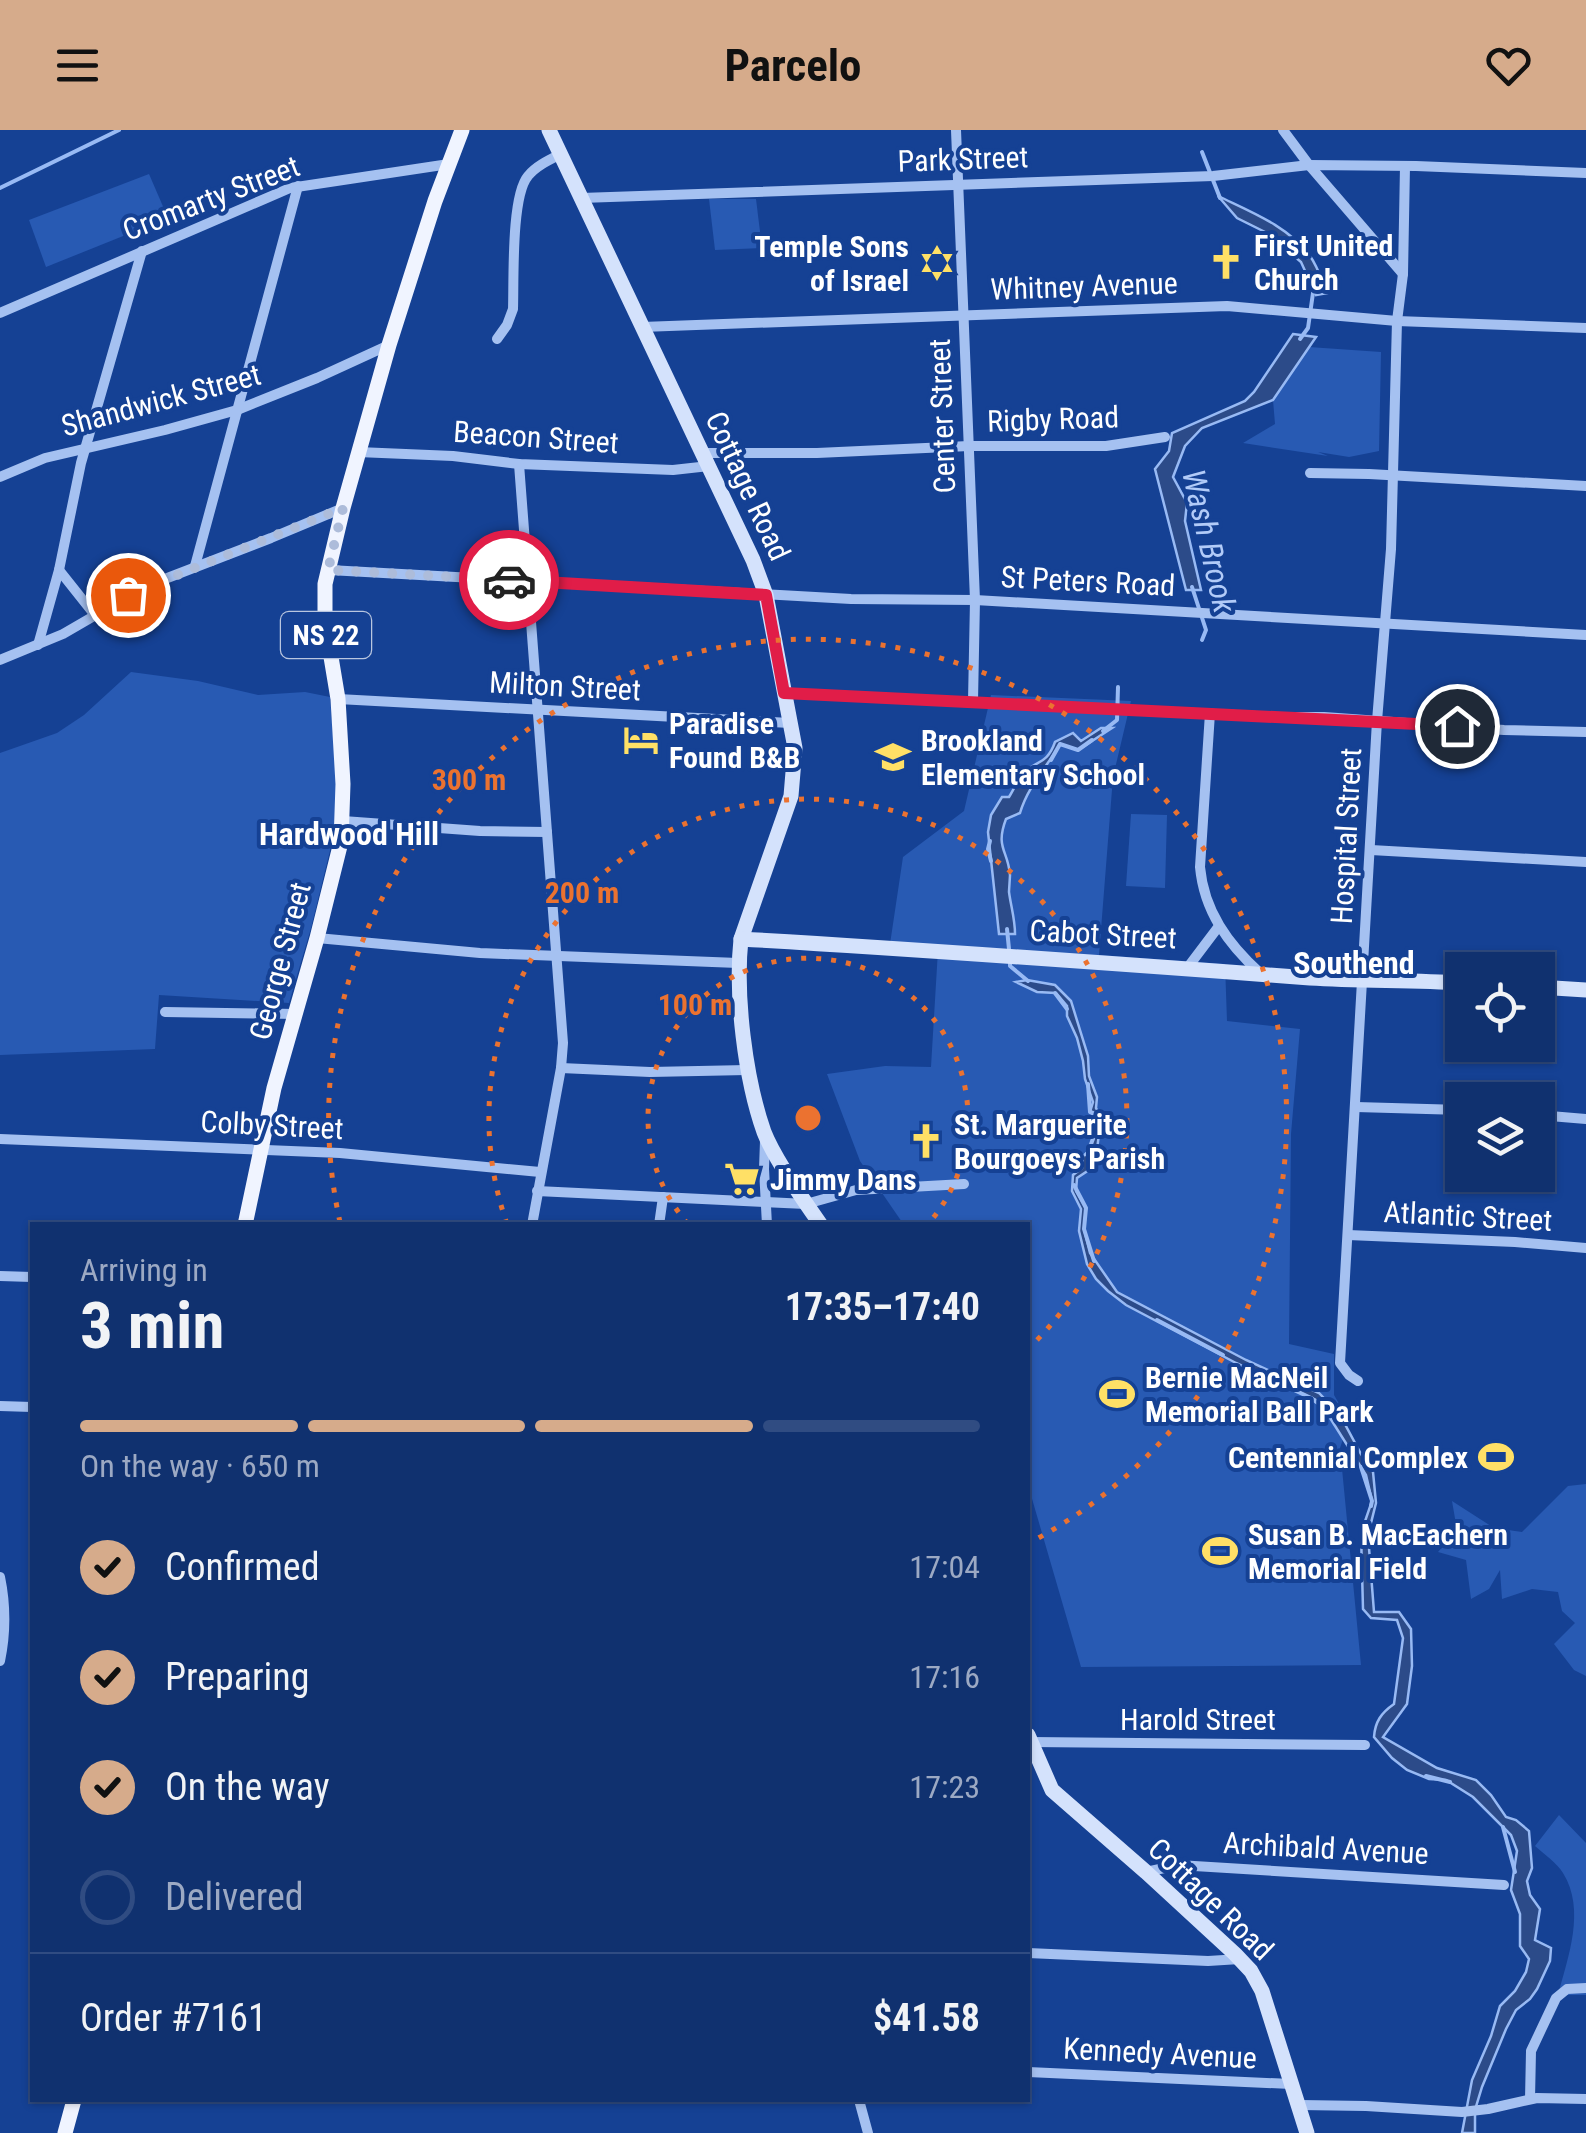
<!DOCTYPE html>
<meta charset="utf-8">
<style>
body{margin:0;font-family:"Roboto Condensed",sans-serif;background:#1e3d77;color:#f1f3f6;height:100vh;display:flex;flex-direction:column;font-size:38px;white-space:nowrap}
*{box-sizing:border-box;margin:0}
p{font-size:32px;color:#9ca9c3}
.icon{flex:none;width:55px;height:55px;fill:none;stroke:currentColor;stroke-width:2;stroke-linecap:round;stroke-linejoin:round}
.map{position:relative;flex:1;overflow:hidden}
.side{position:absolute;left:30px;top:1092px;width:1000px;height:880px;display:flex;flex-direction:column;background:#10316f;border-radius:0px;box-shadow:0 2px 8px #0004,0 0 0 2px #304c82}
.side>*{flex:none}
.fabs{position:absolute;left:1445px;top:822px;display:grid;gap:20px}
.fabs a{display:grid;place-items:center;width:110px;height:110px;border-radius:0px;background:#10316f;box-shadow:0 2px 8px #0004,0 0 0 2px #304c82;font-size:50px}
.pin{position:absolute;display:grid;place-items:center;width:85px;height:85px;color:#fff;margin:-42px;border:5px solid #fff;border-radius:50%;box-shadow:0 2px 10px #0007}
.courier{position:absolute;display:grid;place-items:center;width:100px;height:100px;margin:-50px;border:8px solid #e11d48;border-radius:50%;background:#fff;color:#222;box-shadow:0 2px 12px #0007}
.headline em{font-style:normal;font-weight:700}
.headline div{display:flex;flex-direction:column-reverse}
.headline{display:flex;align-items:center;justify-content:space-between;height:170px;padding:0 50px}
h1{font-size:65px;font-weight:700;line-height:75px}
.bar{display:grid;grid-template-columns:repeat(4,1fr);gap:15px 10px;align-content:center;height:120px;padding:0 50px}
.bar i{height:12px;border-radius:8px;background:#304c82}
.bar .selected{background:#d6ab8b}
.bar p{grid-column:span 4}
.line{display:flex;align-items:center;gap:25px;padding:0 50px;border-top:2px solid #304c82}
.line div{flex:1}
ol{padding:0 50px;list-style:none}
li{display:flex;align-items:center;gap:30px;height:110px}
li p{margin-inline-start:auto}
li .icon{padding:10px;border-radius:50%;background:#d6ab8b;color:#111;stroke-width:4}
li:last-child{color:#9ca9c3}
li i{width:55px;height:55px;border:5px solid #304c82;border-radius:50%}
header{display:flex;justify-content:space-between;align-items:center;height:130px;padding:0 50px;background:#d6ab8b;color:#111;font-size:45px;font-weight:700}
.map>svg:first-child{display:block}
.green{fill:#285ab3}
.water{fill:#2c4b89;stroke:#98baf4;stroke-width:2.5}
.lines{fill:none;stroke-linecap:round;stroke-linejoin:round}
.stream{stroke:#98baf4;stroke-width:4}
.street{stroke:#a5c1f1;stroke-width:10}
.secondary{stroke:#d4e2fc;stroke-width:15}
.primary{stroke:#f0f4ff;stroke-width:15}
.done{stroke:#adbcda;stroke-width:10;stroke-dasharray:0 18}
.route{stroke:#e11d48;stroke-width:12}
.ring{fill:none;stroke:#eb7230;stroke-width:5;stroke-dasharray:5 10}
.labels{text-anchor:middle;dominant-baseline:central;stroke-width:8;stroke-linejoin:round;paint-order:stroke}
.shield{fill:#154194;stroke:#b9c6df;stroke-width:2.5}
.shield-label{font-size:28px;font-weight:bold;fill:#fff}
.street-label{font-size:30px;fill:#fff;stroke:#154194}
.poi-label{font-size:30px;font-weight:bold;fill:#fff;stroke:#154194;text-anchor:start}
.water-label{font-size:32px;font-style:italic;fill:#b2cbf8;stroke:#154194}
.neighbourhood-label{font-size:32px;font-weight:bold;fill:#fff;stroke:#154194}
.centre{fill:#eb7230;stroke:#154194;stroke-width:5}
.ring-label{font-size:30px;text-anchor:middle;font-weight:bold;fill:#eb7230;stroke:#154194;stroke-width:8;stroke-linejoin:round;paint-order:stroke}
</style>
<header><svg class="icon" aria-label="menu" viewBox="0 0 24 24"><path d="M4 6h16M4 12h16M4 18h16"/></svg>Parcelo<svg class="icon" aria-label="heart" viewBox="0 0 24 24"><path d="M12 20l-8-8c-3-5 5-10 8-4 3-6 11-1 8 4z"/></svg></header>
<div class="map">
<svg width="1586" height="2003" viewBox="0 0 1586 2003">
<rect width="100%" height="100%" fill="#154194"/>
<g class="green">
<polygon points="149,44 168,88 46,137 29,90"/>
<polygon points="709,69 756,69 762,118 715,120"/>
<polygon points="1309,217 1381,222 1379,321 1349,327 1318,322 1328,326 1243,313 1275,294 1273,270"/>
<polygon points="131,542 198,551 258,565 305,562 330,567 338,667 337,692 311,798 289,873 159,865 155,919 0,925 0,623 57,603 84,585"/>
<polygon points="991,565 1131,571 1113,647 1099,825 1225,834 1227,891 1300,899 1291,1004 1289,1214 1334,1224 1334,1265 1349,1291 1340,1318 1361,1535 1081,1537 1028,1355 1028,1095 904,1095 860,1031 827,944 885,936 931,937 938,820 890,814 903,727 964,681"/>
<polygon points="1131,684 1167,685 1165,758 1126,756"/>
<polygon points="1586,1354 1586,1546 1574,1540 1554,1514 1575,1493 1562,1481 1558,1462 1532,1459 1502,1469 1500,1440 1489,1459 1471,1469 1466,1430 1438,1422 1457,1400 1452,1371 1494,1398 1522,1402 1568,1356"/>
<path d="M 1559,1685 L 1586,1713 L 1586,1865 L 1558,1865 C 1568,1827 1586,1780 1563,1743 C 1557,1733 1544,1724 1535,1716 Z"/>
</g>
<g class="water">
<path d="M 1218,66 C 1251,82 1288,96 1310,126 C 1318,137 1322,151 1327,163 L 1316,165 L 1301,132 L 1267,103 L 1237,88 Z"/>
<polygon points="1293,204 1316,207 1273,270 1202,298 1185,316 1173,347 1187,373 1185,391 1201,460 1186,460 1155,339 1169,321 1172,303 1245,271 1254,262"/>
<path d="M 1101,598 L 1112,598 L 1078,620 L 1060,614 C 1047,637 1028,656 1020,683 L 1006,689 C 995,718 1008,720 1010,745 C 1010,747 1009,760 1009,762 C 1011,777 1015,789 1015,804 L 999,804 L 988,702 L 991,685 L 1002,667 L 1009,667 C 1014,659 1018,649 1024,643 C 1036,630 1047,635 1055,612 L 1073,603 L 1081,611 Z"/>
<path d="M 1027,850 L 1055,855 L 1071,871 L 1088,926 L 1089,946 L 1097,967 L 1096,978 L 1101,987 L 1097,1020 L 1090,1029 L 1089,1040 L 1077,1048 L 1076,1061 L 1086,1078 L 1084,1099 L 1090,1123 L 1117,1162 L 1246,1230 L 1319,1263 L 1340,1285 L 1361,1324 L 1373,1342 L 1376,1373 L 1368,1405 L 1374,1482 L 1399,1482 L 1411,1499 L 1412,1536 L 1407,1574 L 1383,1607 L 1437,1638 L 1476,1650 L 1491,1665 L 1506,1687 L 1516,1690 L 1529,1701 L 1532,1738 L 1527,1751 L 1530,1765 L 1540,1779 L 1535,1810 L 1551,1818 L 1550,1831 L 1537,1859 L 1530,1869 L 1516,1880 L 1506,1899 L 1482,1957 L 1475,1980 L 1475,2003 L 1462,2003 L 1472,1950 L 1491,1906 L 1500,1876 L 1515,1861 L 1526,1842 L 1529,1829 L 1520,1816 L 1520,1784 L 1511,1760 L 1517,1721 L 1511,1705 L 1473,1667 L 1446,1650 L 1429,1649 L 1407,1640 L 1392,1628 L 1374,1607 C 1375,1592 1381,1583 1394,1574 L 1403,1508 L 1397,1490 L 1371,1488 L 1363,1479 L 1361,1403 L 1372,1371 L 1366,1345 L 1320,1272 L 1236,1233 L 1126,1175 L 1108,1161 L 1096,1149 L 1087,1134 L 1079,1101 L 1081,1079 L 1072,1061 L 1073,1045 L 1082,1038 L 1083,1026 L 1090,1020 L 1097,987 L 1090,982 L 1093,972 L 1085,949 L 1083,931 L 1077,908 L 1067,886 L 1067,876 L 1056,863 L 1037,862 L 1016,852 Z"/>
</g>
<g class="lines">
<g class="stream">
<polyline points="1202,22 1220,68"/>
<polyline points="0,58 119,0"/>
<polyline points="1300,209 1308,198 1314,156"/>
<polyline points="1192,457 1206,500 1202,510"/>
<polyline points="1103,601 1117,590 1118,557"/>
<polyline points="1051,630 1060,614 1078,620 1092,610"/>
<polyline points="990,711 988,719 991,731"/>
<polyline points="1007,799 1009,819"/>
<polyline points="1010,829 1010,836 1028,851"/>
<polyline points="1055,863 1067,879"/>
<polyline points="1088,954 1090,982 1093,983"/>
<polyline points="1087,1025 1094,1006"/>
<polyline points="1074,1055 1086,1078 1084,1099 1094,1131"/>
<polyline points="1157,1190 1223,1225"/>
<polyline points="1254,1241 1311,1268 1325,1278"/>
<polyline points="1361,1337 1372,1371 1371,1376"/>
<polyline points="1426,1646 1450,1652"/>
<polyline points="1503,1697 1515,1742"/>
</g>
<g class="street">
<polyline points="956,0 975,470 973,571"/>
<polyline points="1283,0 1309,35 1403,144"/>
<polyline points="581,68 1213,46 1309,35 1416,36 1586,43"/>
<polyline points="0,183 290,58 449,34"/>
<polyline points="642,197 1227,176 1397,191 1586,198"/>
<path d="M 497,209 L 507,195 L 513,179 C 514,150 511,66 528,46 C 536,36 549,30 561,24"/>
<polyline points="358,322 453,326 519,334 673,340 709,336"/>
<polyline points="702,323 817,323 969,316 1106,316 1165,307"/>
<polyline points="519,334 563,913 561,938 532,1095"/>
<polyline points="1310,343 1369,344 1586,356"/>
<polyline points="0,347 45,328 165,300 237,280 317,248 389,215"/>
<polyline points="195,436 298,56"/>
<polyline points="59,440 94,484"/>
<polyline points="329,440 851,469 975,470 1586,505"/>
<polyline points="38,515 59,440 81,333 142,121"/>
<polyline points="0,530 63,504 144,457 271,408 343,378"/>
<polyline points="785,563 1275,587 1324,587 1504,600 1586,602"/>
<polyline points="338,569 790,593"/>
<path d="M 1210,583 L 1200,737 C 1204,781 1228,814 1260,843"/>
<polyline points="343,691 480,701 547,702"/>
<polyline points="1371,720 1586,732"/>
<polyline points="317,808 480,823 738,833"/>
<polyline points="1188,837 1219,796"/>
<polyline points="165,882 295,884"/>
<polyline points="561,938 650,942 747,940"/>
<polyline points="1356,977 1462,980"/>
<polyline points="1538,985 1586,989"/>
<polyline points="0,1009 340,1023 540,1042"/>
<polyline points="765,1011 764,1039 767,1095"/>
<polyline points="537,1061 806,1074 856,1060 964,1054"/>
<polyline points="659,1095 663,1067"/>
<polyline points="1348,1105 1515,1112 1586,1118"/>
<polyline points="0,1146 32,1147"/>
<polyline points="1358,1251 1349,1245 1340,1233 1377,591 1391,419 1397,191 1403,144 1405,36"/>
<polyline points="0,1276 32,1277"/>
<path d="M 0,1447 C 6,1476 6,1502 0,1531"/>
<polyline points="1030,1612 1365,1615"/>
<polyline points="1146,1742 1178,1735 1504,1755"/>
<polyline points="1028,1823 1208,1831 1240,1829"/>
<polyline points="1028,1942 1291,1954"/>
<polyline points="1530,1969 1531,1921 1556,1868 1567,1859 1586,1858"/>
<polyline points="859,1970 868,2003"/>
<polyline points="1300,1975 1366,1976 1462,1982 1488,1979 1537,1968 1586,1969"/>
</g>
<g class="secondary">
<path d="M 549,0 L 753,430 L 766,465 L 795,618 L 791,666 L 741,809 C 735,865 745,948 764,1002 C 774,1028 804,1071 821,1095"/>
<path d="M 741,809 C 931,820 1121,834 1310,848 C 1361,851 1412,850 1462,853"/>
<polyline points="1538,857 1586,860"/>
<polyline points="1028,1605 1052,1660 1146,1742 1235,1824 1251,1841 1262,1861 1307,2003"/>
</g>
<g class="primary">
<polyline points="245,1095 274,958 317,808 341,712 343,654 338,569 325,491 325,454 343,378 389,215 435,71 462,0"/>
<polyline points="65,2003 74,1970"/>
</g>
</g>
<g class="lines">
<polyline class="done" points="128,465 343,378 328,440 509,450"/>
<polyline class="route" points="509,450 766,465 784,563 1457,596"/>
</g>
<g class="ring">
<path d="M688 1094A160 160 0 1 1 928 1094"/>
<path d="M507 1094A319 319 0 1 1 1028 1219"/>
<path d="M340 1092A479 479 0 1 1 1029 1413"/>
</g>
<defs>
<symbol id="church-bare" viewBox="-9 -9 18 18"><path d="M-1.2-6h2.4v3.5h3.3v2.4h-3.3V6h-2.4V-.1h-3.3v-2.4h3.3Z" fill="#ffe066" stroke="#154194" stroke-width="2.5" paint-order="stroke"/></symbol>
<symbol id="synagogue-bare" viewBox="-9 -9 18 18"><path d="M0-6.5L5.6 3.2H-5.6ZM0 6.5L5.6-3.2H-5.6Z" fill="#ffe066" stroke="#154194" stroke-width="2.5" paint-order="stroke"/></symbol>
<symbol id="hotel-bare" viewBox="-9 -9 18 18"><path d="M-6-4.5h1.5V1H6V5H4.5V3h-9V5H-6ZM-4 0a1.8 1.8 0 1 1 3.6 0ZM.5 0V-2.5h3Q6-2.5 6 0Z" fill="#ffe066" stroke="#154194" stroke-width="2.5" paint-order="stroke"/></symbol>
<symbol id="school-bare" viewBox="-9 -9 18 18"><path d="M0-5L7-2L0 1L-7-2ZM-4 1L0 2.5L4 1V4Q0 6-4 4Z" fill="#ffe066" stroke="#154194" stroke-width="2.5" paint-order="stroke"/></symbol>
<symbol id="supermarket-bare" viewBox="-9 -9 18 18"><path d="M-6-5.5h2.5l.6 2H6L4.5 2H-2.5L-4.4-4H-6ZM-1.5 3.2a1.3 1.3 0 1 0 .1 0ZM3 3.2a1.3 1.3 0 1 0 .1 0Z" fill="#ffe066" stroke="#154194" stroke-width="2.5" paint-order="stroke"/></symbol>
<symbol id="stadium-bare" viewBox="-9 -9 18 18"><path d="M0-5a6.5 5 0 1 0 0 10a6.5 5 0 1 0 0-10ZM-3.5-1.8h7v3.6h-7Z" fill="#ffe066" stroke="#154194" stroke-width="2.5" paint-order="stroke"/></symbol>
</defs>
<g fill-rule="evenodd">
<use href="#church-bare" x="1201" y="107" width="50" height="50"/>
<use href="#synagogue-bare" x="912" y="108" width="50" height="50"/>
<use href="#hotel-bare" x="616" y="585" width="50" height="50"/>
<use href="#school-bare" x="868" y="602" width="50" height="50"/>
<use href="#church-bare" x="901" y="986" width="50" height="50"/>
<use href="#supermarket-bare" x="717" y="1024" width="50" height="50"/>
<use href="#stadium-bare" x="1092" y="1239" width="50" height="50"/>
<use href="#stadium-bare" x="1471" y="1302" width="50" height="50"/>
<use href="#stadium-bare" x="1195" y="1396" width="50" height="50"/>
</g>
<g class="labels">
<rect class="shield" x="281" y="482" width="90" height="46" rx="8"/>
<g class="shield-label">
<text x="326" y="505">NS 22</text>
</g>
<g class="street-label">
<text transform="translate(963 29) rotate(-2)">Park Street</text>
<text transform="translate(211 68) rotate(-21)">Cromarty Street</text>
<text transform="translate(1084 156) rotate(-2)">Whitney Avenue</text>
<text transform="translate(161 270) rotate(-15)">Shandwick Street</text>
<text transform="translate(942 286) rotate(-92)">Center Street</text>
<text transform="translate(1053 289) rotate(-2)">Rigby Road</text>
<text transform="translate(536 307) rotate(4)">Beacon Street</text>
<text transform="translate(748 356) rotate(65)">Cottage Road</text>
<text transform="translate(1088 451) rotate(3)">St Peters Road</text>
<text transform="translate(565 556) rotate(3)">Milton Street</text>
<text transform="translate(1346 706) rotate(-87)">Hospital Street</text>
<text transform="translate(1103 804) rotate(3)">Cabot Street</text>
<text transform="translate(280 831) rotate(-75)">George Street</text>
<text transform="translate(272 995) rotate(3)">Colby Street</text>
<text transform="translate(1468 1086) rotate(3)">Atlantic Street</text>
<text x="1198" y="1589">Harold Street</text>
<text transform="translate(1326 1718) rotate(3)">Archibald Avenue</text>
<text transform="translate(1211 1769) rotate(44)">Cottage Road</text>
<text transform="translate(1160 1923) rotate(3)">Kennedy Avenue</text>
</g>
<g class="poi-label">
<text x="1254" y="115">First United<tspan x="1254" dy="34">Church</tspan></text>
<text x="909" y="116" text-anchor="end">Temple Sons<tspan x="909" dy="34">of Israel</tspan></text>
<text x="669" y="593">Paradise<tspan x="669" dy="34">Found B&amp;B</tspan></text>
<text x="921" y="610">Brookland<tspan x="921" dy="34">Elementary School</tspan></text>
<text x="954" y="994">St. Marguerite<tspan x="954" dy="34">Bourgoeys Parish</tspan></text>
<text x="770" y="1049">Jimmy Dans</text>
<text x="1145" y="1247">Bernie MacNeil<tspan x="1145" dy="34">Memorial Ball Park</tspan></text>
<text x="1468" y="1327" text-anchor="end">Centennial Complex</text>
<text x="1248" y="1404">Susan B. MacEachern<tspan x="1248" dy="34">Memorial Field</tspan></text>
</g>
<g class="water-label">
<text transform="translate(1209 411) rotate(77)">Wash Brook</text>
</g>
<g class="neighbourhood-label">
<text x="349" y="704">Hardwood Hill</text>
<text x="1354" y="833">Southend</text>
</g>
</g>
<circle cx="808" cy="988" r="15" class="centre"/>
<g class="ring-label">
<text x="469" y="660">300 m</text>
<text x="582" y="773">200 m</text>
<text x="695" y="885">100 m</text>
</g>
</svg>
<div class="fabs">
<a><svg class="icon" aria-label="locate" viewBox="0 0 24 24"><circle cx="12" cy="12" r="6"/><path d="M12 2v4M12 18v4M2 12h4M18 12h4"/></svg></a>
<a><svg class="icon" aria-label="layers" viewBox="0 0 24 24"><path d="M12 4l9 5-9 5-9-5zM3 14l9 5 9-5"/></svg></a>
</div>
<div class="pin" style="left:128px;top:465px;background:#ea580c"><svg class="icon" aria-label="bag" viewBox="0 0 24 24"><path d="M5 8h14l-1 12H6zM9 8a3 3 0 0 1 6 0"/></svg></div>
<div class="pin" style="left:1457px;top:596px;background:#1f2937"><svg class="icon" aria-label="home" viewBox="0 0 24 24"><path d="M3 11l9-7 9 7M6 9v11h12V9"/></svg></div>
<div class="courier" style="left:509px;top:450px"><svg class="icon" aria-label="car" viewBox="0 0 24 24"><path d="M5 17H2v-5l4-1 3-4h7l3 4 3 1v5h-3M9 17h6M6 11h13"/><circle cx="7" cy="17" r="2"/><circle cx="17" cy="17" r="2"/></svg></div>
<section class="side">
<div class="headline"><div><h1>3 min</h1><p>Arriving in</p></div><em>17:35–17:40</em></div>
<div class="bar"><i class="selected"></i><i class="selected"></i><i class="selected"></i><i></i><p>On the way · 650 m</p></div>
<ol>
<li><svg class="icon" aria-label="check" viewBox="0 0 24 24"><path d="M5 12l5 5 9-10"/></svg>Confirmed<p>17:04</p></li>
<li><svg class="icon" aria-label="check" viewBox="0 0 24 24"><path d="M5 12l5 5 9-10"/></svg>Preparing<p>17:16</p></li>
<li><svg class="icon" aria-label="check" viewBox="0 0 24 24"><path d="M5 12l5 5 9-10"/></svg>On the way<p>17:23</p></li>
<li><i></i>Delivered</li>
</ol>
<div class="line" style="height:130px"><div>Order #7161</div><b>$41.58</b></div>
</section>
</div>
